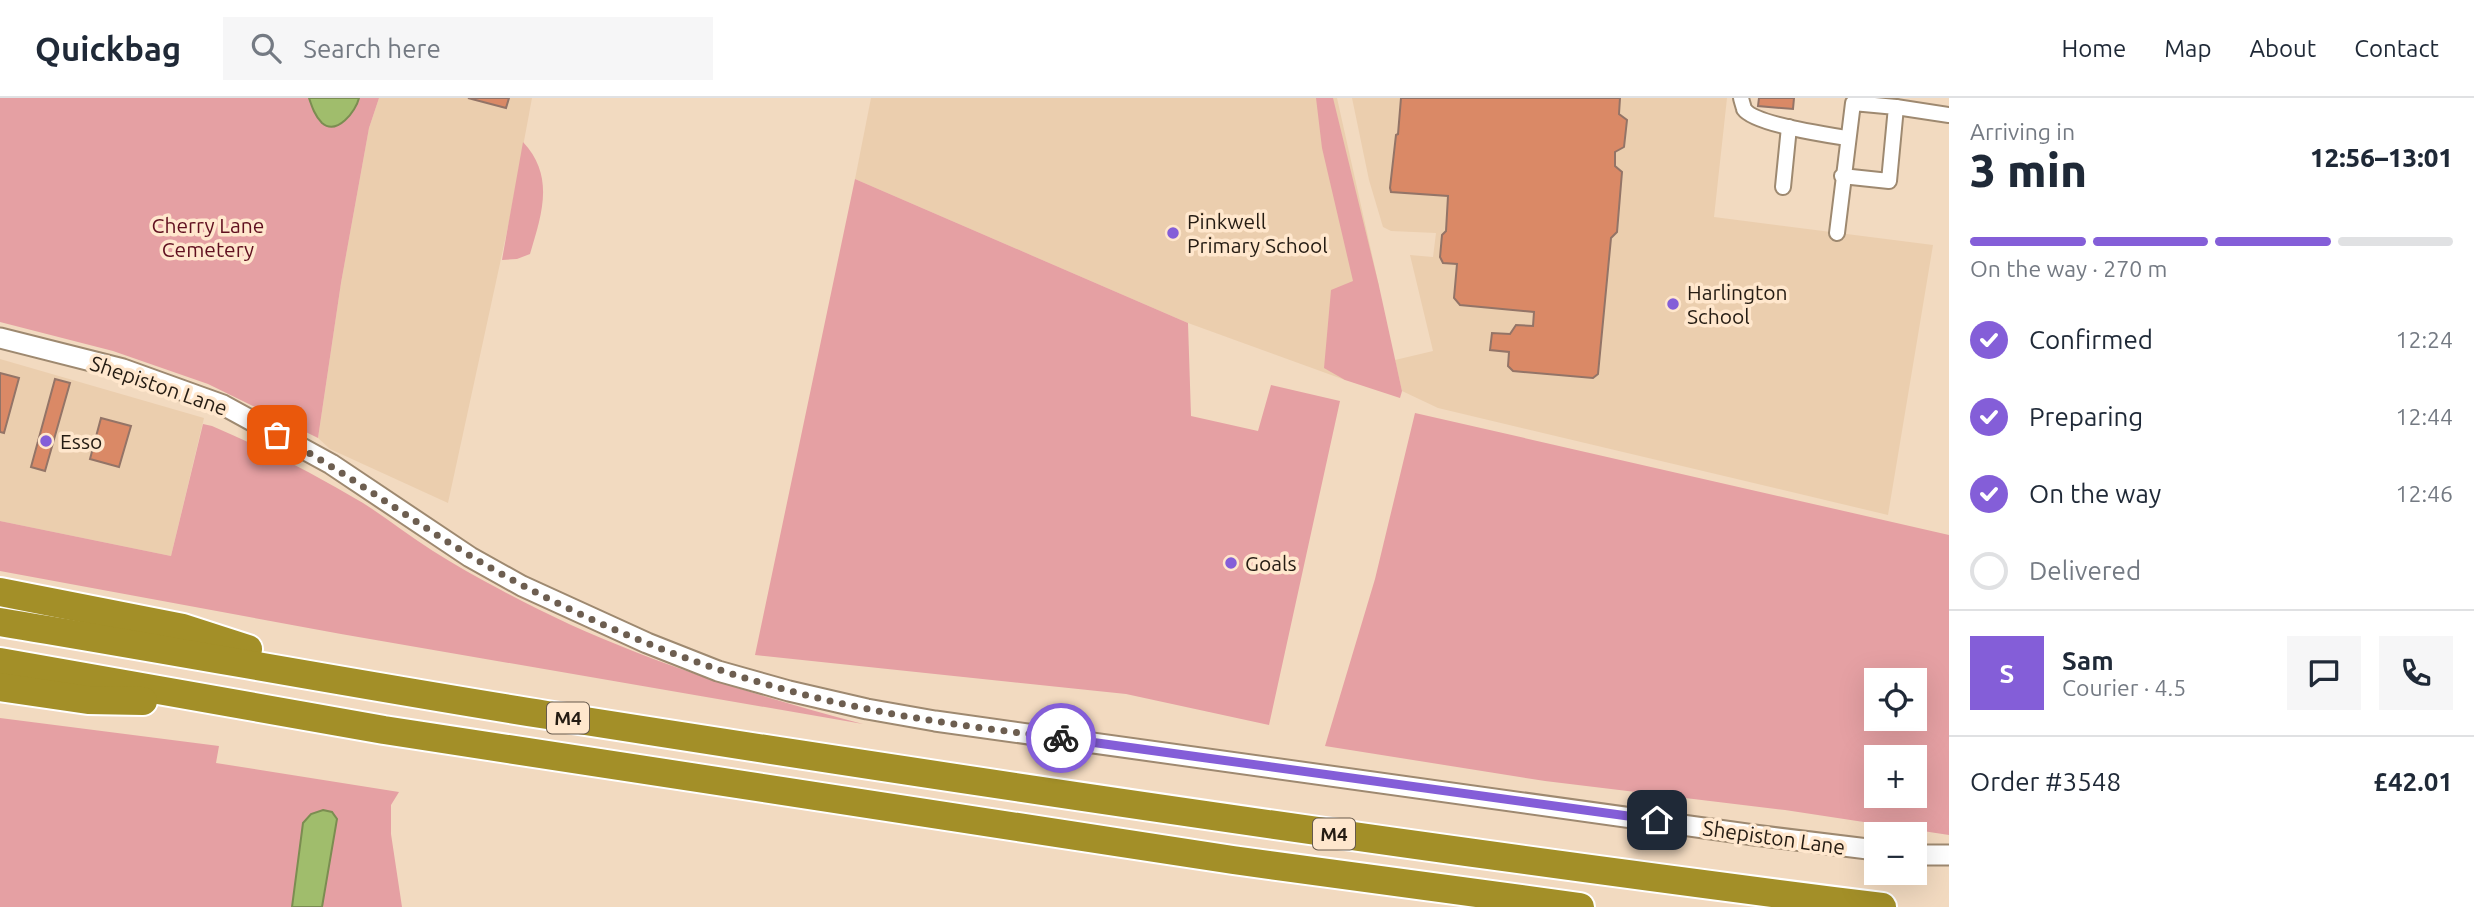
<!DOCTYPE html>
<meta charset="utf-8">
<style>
body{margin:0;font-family:Ubuntu,sans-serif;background:#f6f6f7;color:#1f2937;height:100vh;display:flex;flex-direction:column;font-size:26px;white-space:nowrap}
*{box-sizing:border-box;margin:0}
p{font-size:23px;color:#747a83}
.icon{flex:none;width:38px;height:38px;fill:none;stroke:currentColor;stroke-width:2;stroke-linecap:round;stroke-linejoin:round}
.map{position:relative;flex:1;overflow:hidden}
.panel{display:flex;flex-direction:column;background:#fff;width:525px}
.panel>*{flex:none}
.tools{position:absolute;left:1864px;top:570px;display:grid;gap:14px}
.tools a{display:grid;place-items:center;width:63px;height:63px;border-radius:0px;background:#fff;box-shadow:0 7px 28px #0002;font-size:35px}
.pin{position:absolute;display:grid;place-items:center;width:60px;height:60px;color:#fff;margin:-30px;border-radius:14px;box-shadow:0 4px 10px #0006}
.courier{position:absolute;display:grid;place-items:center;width:70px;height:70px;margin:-35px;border:5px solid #845ed8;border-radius:50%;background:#fff;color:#222;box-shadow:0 2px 9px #0007}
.headline em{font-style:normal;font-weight:800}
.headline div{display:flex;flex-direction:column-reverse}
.headline{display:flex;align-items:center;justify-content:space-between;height:119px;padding:0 21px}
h1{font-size:46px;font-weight:800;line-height:52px}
.bar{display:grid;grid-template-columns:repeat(4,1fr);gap:10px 7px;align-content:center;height:84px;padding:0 21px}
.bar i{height:9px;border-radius:5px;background:#e0e1e3}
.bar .current{background:#845ed8}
.bar p{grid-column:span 4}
.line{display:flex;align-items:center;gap:18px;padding:0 21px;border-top:2px solid #e0e1e3}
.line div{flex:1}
.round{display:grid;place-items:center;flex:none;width:74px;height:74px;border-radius:0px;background:#f6f6f7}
ol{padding:0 21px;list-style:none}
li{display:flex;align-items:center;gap:21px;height:77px}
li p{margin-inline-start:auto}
li .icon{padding:7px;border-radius:50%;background:#845ed8;color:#fff;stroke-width:4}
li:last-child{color:#747a83}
li i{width:38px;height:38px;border:4px solid #e0e1e3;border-radius:50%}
header{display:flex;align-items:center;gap:42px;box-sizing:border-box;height:98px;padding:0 35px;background:#fff;border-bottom:2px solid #e0e1e3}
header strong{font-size:33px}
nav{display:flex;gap:38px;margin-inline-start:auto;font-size:24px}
.search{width:490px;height:63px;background:#f6f6f7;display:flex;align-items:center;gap:18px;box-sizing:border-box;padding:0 24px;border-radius:0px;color:#747a83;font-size:26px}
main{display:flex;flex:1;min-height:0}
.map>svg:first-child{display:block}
.built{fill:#ebceae}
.green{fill:#e5a0a3;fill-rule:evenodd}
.water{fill:#a0bd6c;stroke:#7b8d51;stroke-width:2}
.building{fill:#da8966;stroke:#937467;stroke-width:2}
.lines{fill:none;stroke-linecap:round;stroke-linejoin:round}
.minor-casing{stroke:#9e8970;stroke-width:18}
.tertiary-casing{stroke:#9e8970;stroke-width:23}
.motorway-casing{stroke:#fff;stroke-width:32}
.minor{stroke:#fff;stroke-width:14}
.tertiary{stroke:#fff;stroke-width:19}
.motorway{stroke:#a38f28;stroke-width:28}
.done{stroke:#6d5e50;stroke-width:7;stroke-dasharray:0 12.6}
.route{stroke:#845ed8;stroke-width:9}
.poi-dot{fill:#845ed8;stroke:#ffe7cd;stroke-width:2.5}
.labels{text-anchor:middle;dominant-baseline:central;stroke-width:7;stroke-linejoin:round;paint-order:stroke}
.shield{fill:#ffe7cd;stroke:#66594b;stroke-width:2}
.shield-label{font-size:19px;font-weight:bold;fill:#251c13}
.poi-label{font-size:21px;fill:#251c13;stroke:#ffe7cd;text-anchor:start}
.park-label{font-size:21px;fill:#600f1f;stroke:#ffe7cd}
.street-label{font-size:21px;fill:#251c13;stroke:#ffe7cd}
</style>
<header>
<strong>Quickbag</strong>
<div class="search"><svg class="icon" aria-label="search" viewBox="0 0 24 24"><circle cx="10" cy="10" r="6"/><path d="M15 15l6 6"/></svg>Search here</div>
<nav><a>Home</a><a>Map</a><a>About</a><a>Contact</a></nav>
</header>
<main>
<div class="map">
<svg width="1949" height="809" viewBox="0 0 1949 809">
<rect width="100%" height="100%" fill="#f2dac0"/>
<g class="built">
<polygon points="379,0 532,0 509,124 448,405 330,351 318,340 341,185 369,30"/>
<polygon points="871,0 1337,0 1379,188 1345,282 1188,225 855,81"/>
<polygon points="1352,0 1727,0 1714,119 1933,147 1888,417 1438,310 1402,293 1395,262 1433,253 1410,157 1433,159 1436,135 1391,133 1383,129 1369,82"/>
<polygon points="0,261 204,320 171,458 0,423"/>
</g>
<g class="green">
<polygon points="0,0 379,0 369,30 341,185 318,340 208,286 113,253 0,224"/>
<polygon points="1316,0 1333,0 1379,188 1402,293 1400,300 1345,282 1324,270 1331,192 1353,183 1322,50"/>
<path d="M 523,44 C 555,78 542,116 530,156 L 517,161 L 502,162 Z"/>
<polygon points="855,81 1188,225 1191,318 1258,333 1271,287 1340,303 1269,627 1126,596 755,557"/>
<path d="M 1415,315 L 1949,437 L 1949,737 L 1785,712 L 1545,683 L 1325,648 L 1375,481 ZM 1876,583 L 1914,583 L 1914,621 L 1876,621 ZM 1876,660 L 1914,660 L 1914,698 L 1876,698 Z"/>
<path d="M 203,326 L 212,328 C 264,350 314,376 363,405 C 387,420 409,438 433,453 C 455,467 478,480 501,492 C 615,554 738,593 863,626 L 341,536 L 0,473 L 0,423 L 171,458 Z"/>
<polygon points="0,620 219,648 216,665 399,694 391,707 391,736 402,809 0,809"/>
</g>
<g class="water">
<path d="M 309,0 L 359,0 C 356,13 337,38 322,25 C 315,18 312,9 309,0 Z"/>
<polygon points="323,712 332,714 337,721 322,809 292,809 303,725 311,716"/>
</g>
<g class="building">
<polygon points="468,0 509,0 506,10"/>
<polygon points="1401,0 1620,0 1619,16 1627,22 1624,49 1615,54 1615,68 1622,74 1617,134 1611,140 1598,276 1593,280 1513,273 1508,268 1509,254 1490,252 1492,235 1510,236 1516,227 1533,228 1534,214 1460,207 1454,200 1457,166 1443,165 1440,159 1442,137 1446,133 1448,98 1391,94 1390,90 1396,37 1398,36"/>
<polygon points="1759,0 1794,0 1793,11 1758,8"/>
<polygon points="0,275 19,280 4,335 0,334"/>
<polygon points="55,281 70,285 45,373 31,369"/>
<polygon points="101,320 131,328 119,369 90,361"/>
</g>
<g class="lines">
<defs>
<g id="minor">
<path d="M 1741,0 C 1741,1 1744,10 1744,11 C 1754,26 1828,37 1847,40"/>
<polyline points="1896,9 1949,17"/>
<polyline points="1783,89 1789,29"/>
<polyline points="1837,135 1853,5 1896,9 1889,83 1842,78"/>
</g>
<g id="tertiary">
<polyline points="0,240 123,271 223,307 331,366 470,459 522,488 647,545 718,573 789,593 867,611 935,623 1754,737 1876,752"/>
<polyline points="1914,757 1949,757"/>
</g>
<g id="motorway">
<polyline points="0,494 183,530 248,551"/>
<path d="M 0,524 C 182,554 364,588 547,617 C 991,687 1436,753 1882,809"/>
<polyline points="0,564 384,632 1233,762 1580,809"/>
<polyline points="0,589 88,602 143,603"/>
</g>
</defs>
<use href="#minor" class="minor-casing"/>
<use href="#tertiary" class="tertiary-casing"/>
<use href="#motorway" class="motorway-casing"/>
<use href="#minor" class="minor"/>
<use href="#tertiary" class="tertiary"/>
<use href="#motorway" class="motorway"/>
</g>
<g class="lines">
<path class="done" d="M 277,337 C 361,382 436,442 520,486 C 629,544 746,587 868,611 C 931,624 997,632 1061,640"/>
<polyline class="route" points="1061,640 1657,722"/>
</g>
<g class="poi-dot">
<circle cx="1173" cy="135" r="7"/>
<circle cx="1673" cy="206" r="7"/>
<circle cx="46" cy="343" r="7"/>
<circle cx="1231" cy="465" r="7"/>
</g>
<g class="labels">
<g class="shield">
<rect x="547" y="604.5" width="42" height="31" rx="5"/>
<rect x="1313" y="720.5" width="42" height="31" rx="5"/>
</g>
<g class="shield-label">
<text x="568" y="620">M4</text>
<text x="1334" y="736">M4</text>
</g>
<g class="poi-label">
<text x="1187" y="123">Pinkwell<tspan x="1187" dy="24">Primary School</tspan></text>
<text x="1687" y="194">Harlington<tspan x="1687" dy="24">School</tspan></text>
<text x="60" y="343">Esso</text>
<text x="1245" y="465">Goals</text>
</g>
<g class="park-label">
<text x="208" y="127">Cherry Lane<tspan x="208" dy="24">Cemetery</tspan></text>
</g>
<g class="street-label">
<text transform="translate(159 287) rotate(19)">Shepiston Lane</text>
<text transform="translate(1774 739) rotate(8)">Shepiston Lane</text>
</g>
</g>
</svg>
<div class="tools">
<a><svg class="icon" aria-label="locate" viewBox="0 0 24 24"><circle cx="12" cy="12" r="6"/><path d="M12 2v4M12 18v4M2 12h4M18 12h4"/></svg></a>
<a>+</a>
<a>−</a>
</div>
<div class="pin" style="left:277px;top:337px;background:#ea580c"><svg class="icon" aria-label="bag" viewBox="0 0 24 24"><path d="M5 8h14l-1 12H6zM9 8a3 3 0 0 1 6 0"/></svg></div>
<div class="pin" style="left:1657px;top:722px;background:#1f2937"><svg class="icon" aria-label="home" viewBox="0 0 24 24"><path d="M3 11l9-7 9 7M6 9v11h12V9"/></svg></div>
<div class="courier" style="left:1061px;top:640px"><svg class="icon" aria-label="bike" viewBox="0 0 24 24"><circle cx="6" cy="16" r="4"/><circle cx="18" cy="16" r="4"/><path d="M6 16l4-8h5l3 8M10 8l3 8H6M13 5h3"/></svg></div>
</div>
<section class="panel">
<div class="headline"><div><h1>3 min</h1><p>Arriving in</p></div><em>12:56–13:01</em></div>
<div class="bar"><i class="current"></i><i class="current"></i><i class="current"></i><i></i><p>On the way · 270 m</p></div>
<ol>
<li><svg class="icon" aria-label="check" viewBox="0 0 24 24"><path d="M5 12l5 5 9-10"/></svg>Confirmed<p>12:24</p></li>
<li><svg class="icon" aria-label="check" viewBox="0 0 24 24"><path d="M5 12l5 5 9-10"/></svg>Preparing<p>12:44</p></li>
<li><svg class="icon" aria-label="check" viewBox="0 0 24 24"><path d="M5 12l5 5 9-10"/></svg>On the way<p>12:46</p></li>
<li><i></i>Delivered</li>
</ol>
<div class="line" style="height:126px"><b class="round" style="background:#845ed8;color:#fff">S</b><div><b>Sam</b><p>Courier · 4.5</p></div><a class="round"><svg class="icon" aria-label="chat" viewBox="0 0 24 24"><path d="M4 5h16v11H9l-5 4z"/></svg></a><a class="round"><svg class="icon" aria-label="phone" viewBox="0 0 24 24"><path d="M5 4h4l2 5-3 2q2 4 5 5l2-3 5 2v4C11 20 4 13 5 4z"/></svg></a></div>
<div class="line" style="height:91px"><div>Order #3548</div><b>£42.01</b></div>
</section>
</main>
